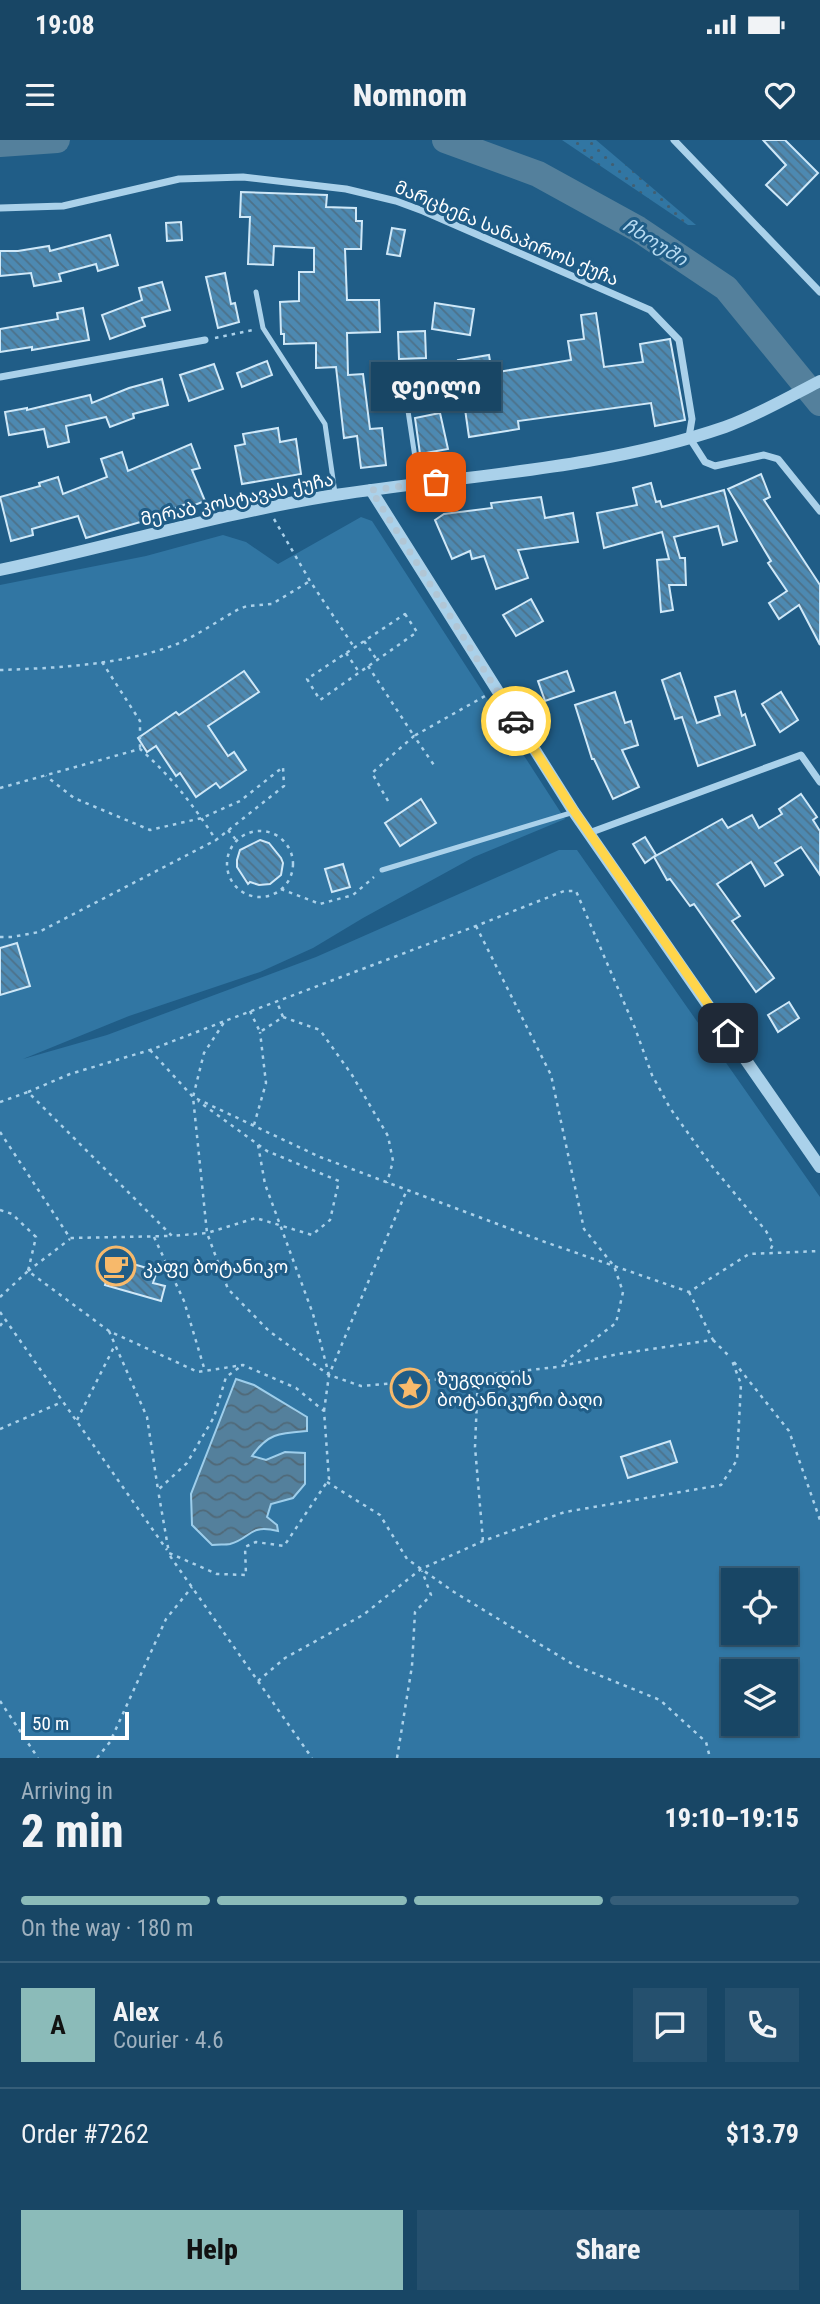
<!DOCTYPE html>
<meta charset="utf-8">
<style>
body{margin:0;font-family:"Roboto Condensed","Noto Sans Georgian",sans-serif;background:#25506e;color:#f1f3f6;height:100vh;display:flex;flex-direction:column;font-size:26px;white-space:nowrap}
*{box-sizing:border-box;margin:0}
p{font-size:23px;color:#9fb1bf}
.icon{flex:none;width:38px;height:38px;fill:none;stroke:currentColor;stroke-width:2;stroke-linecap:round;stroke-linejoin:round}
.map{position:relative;height:1618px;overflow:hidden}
.details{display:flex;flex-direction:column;background:#184665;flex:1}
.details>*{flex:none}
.tools{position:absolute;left:721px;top:1428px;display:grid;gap:14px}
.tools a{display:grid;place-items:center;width:77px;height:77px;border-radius:0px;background:#184665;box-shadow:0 2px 5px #0004,0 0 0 2px #365e79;font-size:35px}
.scale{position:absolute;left:21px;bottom:18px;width:108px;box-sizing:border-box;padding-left:7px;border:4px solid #fff;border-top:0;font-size:19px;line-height:24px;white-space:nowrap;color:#fff;-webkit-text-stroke:5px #205d87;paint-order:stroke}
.pin{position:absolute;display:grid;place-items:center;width:60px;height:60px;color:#fff;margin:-30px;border-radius:14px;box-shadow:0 4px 10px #0006}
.courier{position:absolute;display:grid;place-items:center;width:70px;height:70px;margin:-35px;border:5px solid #ffd54a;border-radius:50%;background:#fff;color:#222;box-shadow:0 2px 9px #0007}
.bubble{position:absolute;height:49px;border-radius:0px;background:#184665;box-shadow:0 2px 5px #0004,0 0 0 2px #365e79;font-size:23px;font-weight:800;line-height:49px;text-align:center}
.summary em{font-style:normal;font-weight:800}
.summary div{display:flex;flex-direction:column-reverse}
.summary{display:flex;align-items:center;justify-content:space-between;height:119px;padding:0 21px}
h1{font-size:46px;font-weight:800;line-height:52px}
.bar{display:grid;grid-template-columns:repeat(4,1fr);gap:10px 7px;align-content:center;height:84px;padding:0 21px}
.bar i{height:9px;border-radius:5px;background:#365e79}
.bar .active{background:#8bbbb9}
.bar p{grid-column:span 4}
.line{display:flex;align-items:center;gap:18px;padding:0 21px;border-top:2px solid #365e79}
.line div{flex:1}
.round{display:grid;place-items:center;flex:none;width:74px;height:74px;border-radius:0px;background:#25506e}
.primary-button{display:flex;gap:14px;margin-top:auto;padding:14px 21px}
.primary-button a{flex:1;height:80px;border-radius:0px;background:#8bbbb9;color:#111;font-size:28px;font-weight:800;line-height:80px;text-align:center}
.primary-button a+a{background:#25506e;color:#f1f3f6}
.status{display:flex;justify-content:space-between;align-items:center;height:49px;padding:0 35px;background:#184665;direction:ltr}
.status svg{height:19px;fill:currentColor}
header{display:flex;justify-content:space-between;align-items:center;height:91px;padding:0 21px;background:#184665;font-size:32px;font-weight:800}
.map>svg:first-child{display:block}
.grass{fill:url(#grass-dots)}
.green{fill:#3176a3;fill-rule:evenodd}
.water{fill:url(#water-waves);stroke:#9eceeb;stroke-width:2}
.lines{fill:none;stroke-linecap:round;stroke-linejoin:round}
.river{stroke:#54809c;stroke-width:26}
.building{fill:url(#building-back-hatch);stroke:#cfe8f8;stroke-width:2}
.path{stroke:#aad1ea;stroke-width:2.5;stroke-dasharray:3.5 5;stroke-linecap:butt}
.service{stroke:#aad1ea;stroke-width:5}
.minor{stroke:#aad1ea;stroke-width:7}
.tertiary{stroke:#aad1ea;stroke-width:12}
.done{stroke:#b1c6d5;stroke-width:7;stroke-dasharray:0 12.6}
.route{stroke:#ffd54a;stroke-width:9}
.labels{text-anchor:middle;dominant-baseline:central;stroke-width:6;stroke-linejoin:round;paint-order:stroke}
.street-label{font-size:18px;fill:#fff;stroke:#205d87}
.poi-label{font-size:18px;fill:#fff;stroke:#205d87;text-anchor:start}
.water-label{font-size:19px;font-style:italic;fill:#b6daf1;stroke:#205d87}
</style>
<div class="status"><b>19:08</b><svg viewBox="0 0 49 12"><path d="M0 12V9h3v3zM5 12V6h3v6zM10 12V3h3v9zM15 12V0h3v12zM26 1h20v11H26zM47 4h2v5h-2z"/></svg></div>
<header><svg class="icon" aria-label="menu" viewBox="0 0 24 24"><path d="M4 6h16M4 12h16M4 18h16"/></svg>Nomnom<svg class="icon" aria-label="heart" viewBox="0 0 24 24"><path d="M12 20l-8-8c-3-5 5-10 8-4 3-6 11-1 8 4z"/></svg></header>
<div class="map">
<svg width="820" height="1618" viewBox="0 0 820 1618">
<defs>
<pattern id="grass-dots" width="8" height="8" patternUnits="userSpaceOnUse" patternTransform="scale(1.75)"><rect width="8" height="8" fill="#3176a3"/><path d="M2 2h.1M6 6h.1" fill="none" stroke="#405f73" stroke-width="1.8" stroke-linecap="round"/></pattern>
<pattern id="water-waves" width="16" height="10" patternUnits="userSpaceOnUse" patternTransform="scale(1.75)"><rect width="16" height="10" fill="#54809c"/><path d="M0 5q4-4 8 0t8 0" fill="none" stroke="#506978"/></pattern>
<pattern id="building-back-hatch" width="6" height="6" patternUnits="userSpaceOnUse" patternTransform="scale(1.75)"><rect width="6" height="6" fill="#4d89b1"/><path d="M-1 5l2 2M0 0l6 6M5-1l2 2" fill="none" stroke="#4d7189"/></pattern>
</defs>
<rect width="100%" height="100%" fill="#205d87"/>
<polygon class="grass" points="562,0 596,0 696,85 688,85"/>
<path class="green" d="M 361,377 L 372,381 L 565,679 L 474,717 L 363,778 L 313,808 L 260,832 L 129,876 L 23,919 L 107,895 L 316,817 L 559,710 L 577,710 L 820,1057 L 820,1618 L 0,1618 L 0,445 L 146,416 L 223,395 L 246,402 L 278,424 ZM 733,1440 L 786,1440 L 786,1493 L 733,1493 ZM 733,1531 L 786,1531 L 786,1584 L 733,1584 Z"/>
<path class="water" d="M 236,1239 L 254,1245 L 307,1277 L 307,1291 C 280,1293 268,1293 252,1316 L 266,1320 L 285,1312 L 305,1313 L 305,1344 L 293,1358 L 271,1364 L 267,1377 L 277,1385 L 278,1391 C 248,1384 252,1398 230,1404 C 225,1405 218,1404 212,1405 L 192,1385 L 191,1354 Z"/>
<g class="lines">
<g class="river">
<polyline points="445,0 538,34 638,89 726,148 820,263"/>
<polyline points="0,4 57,0"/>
</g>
</g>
<g class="building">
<polygon points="763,0 785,0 818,33 787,65 766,45 786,25"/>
<polygon points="241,52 327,55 326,67 356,68 356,81 362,81 361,109 345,109 347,160 379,160 380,192 347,193 348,235 363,234 370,289 382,288 386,325 361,328 357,296 344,298 336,227 316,228 316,203 284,204 284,194 281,194 280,162 299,161 299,132 314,132 314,108 274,106 273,125 248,124 250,77 240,77"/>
<polygon points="181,82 182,100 167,101 166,83"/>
<polygon points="392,88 405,90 400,116 387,114"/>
<polygon points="110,95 118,125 98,131 96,124 59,134 61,141 34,146 31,133 0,136 0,111 18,111 49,106 50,111"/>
<polygon points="225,133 231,164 235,163 239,182 218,188 206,137"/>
<polygon points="162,142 170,170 142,178 145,186 110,199 102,175 142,160 139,148"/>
<polygon points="435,163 474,169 470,195 432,189"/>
<polygon points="83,168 89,200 32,210 32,207 0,212 0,189 58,179 57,173"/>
<polygon points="596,173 604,227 643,222 640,204 670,199 685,280 655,286 651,263 518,281 519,289 469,297 458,220 489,215 492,233 571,220 568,201 584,199 581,175"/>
<polygon points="425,191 426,218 399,219 398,192"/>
<polygon points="267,221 272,235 242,247 237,233"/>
<polygon points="214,224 223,249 189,261 180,235"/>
<polygon points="162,239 168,265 133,274 134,278 110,287 106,277 66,286 69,302 48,307 44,289 9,295 5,272 27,268 27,270 90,255 92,263 129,248"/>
<polygon points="440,273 448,309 420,314 415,278"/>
<polygon points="278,288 280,302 296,299 301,334 242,344 235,306 245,304 243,294"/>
<polygon points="191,304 200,328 192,330 205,361 187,368 186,364 154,378 86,398 78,376 32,389 33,395 11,401 0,357 40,346 39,343 58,337 63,354 107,337 101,319 122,312 128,331"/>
<polygon points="761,334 770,357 764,360 820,445 820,505 799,465 779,479 769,463 787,451 768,423 771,421 728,349"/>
<polygon points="651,343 656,362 660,361 662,367 724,350 737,401 723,405 718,386 674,397 680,418 685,418 686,445 669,445 673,470 661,472 657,420 669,419 662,392 604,408 597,373 637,365 633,348"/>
<polygon points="541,357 545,378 573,373 578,402 518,410 528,438 496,449 484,416 472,419 470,411 452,419 435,380 444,374 492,368 491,363"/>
<polygon points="531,459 543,481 516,496 503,475"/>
<polygon points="244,531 259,552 208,586 228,616 234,612 246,630 220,648 216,643 196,657 180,633 176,636 156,606 147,612 138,598 176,572 179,575"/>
<polygon points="567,531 574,551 545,561 538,541"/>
<polygon points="680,533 697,583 720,575 715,557 735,551 742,576 745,574 755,605 698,626 682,577 675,579 662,540"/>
<polygon points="615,552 625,583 631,581 638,605 622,610 639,647 613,659 594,619 592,619 575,565"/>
<polygon points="781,552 798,580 780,592 762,564"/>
<polygon points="801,654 817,677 813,680 820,691 820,735 801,707 775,723 783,735 765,746 751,722 717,744 740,776 732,781 774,838 756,852 694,764 690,766 670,739 667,740 654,717 722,679 728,688 752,675 759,688 782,674 779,669"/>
<polygon points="421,659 436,683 400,706 385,683"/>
<polygon points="645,697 656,715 645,723 633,704"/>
<polygon points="260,700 269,703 281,718 283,723 281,735 270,744 259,745 250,742 248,744 237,727 237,720 240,710"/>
<polygon points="343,724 350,747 332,752 325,729"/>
<polygon points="17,803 30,846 0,855 0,808"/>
<polygon points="789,862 799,878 778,892 768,875"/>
<polygon points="109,1117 157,1131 153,1143 165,1146 161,1161 105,1145 109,1130 106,1129"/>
<polygon points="670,1301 677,1322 628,1338 621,1317"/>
</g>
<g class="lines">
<g class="path">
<polyline points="215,198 253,190"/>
<polyline points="274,379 310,441 354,507"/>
<polygon points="405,474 417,492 320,560 307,539"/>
<polyline points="364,501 377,520"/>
<polyline points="346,513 359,532"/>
<polyline points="102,522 140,581 140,609"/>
<polyline points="368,526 414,596 485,556"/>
<path d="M 0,530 C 57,528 123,525 177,504 C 198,495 219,480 239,469 L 247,466 L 272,464 L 310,441"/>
<path d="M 0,648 L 140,609 C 171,636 194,666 216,700 L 284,646 L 283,627 L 240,661 L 202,678 L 150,690 L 74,658 L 46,636"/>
<polyline points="388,661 372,633 414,596 436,628"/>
<polyline points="228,690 237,701"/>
<circle cx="260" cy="724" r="33"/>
<polyline points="281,749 320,764 353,755 374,737"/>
<polyline points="476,786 551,935 584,1089 614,1126 623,1152 616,1183 560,1225"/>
<polyline points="0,797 12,797 39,792 216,700"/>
<polyline points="250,871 260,892 283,877 277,862"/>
<polyline points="283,877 320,890 352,935 388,996 393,1021 387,1043"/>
<polyline points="150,910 193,957 320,1017 545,1102 689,1152 749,1114 820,1111"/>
<polyline points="28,952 70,934 150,910 225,881"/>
<polyline points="0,962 28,952 172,1096 207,1093 256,1078 312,1095 330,1080 339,1041 267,1011 198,961"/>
<polyline points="254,985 266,943 260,892"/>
<polyline points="0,992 70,1098 170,1096"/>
<polyline points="258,1005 265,1044 313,1174 329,1235"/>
<polyline points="0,1070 12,1074 36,1097 28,1131"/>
<polyline points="154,1097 184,1161 205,1231"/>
<polyline points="28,1131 70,1099"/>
<polyline points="689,1152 713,1200 618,1214 557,1227 457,1238 361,1246 329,1235 269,1191 228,1149 207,1093 193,957 204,913 225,881 476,786 564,751 576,751 635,888 652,935 670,968 711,1025 766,1091 773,1104 769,1113"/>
<polyline points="0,1157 28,1131 109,1191 198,1232 243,1225 296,1248 324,1271 329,1339 284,1406 256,1402 245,1407 246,1435 217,1434 169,1413 158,1350"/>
<polyline points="0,1172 167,1410"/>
<polyline points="0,1186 5,1179"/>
<polyline points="109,1191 147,1277 158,1350 187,1323 214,1277 226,1237 240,1227"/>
<polyline points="713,1200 730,1217"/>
<polyline points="734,1222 789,1291 820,1380"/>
<polyline points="478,1236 475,1307 483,1401"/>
<polyline points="324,1271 329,1235 406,1052"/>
<polyline points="77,1280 115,1205"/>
<polyline points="0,1289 62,1262"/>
<polyline points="327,1342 380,1375 407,1419 454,1452 574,1525 660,1560 706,1602 710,1618"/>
<polyline points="170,1416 312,1618"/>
<polyline points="258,1541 285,1518 363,1475 421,1429 483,1401 565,1372 721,1345 737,1320 741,1244 731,1218"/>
<polyline points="0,1561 38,1618"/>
<polyline points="97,1618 110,1602 166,1479 192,1447"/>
<polyline points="397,1618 412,1526 415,1472 431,1455 422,1431"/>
</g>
<g class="service">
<polyline points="256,152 263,188 325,284 335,353"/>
<polyline points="402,231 419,344"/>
<polyline points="382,730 574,672"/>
</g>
<g class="minor">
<polyline points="674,0 820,152"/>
<polyline points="0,68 63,66 179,39 243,37 346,49 396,61 423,71 650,170 679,200 692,279 689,297 705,322 715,326 764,315 778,319 820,371"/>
<polyline points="0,237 205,200"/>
<polyline points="589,693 801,615 820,642"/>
</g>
<g class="tertiary">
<polyline points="371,350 574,672 820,1027"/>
<path d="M 0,430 C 112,406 222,373 335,355 C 465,335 600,330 725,287 C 758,275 789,257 820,241"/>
</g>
</g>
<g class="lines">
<polyline class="done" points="436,342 371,350 516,581"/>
<polyline class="route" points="516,581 574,671 728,893"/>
</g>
<defs>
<symbol id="cafe-ring" viewBox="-11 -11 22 22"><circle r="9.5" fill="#205d87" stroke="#f7b96b" stroke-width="1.5"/><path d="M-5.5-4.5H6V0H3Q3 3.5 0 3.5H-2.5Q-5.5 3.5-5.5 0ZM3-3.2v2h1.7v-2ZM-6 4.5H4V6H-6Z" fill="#f7b96b"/></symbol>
<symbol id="sight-ring" viewBox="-11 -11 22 22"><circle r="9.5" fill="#205d87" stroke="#f7b96b" stroke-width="1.5"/><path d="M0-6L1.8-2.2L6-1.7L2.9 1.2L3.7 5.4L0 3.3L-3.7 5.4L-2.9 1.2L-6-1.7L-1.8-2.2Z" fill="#f7b96b"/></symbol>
</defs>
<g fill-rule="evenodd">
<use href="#cafe-ring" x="94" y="1104" width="44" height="44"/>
<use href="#sight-ring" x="388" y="1226" width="44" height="44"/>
</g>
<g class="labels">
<g class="street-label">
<text transform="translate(507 93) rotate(23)">მარცხენა სანაპიროს ქუჩა</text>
<text transform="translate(237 359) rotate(-12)">მერაბ კოსტავას ქუჩა</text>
</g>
<g class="poi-label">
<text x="143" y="1126">კაფე ბოტანიკო</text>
<text x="437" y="1238">ზუგდიდის<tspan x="437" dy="21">ბოტანიკური ბაღი</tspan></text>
</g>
<g class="water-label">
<text transform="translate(655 102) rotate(32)">ჩხოუში</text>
</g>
</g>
</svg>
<div class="tools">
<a><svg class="icon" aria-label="locate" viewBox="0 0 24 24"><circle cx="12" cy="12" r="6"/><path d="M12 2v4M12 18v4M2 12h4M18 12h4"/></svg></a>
<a><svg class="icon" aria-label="layers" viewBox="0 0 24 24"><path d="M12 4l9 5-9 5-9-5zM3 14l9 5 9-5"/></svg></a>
</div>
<div class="scale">50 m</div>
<div class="pin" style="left:436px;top:342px;background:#ea580c"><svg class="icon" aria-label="bag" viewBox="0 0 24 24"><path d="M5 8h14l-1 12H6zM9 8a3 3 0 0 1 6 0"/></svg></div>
<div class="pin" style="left:728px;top:893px;background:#1f2937"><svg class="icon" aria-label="home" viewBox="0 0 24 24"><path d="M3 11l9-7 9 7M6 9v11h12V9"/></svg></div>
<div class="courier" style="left:516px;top:581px"><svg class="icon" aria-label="car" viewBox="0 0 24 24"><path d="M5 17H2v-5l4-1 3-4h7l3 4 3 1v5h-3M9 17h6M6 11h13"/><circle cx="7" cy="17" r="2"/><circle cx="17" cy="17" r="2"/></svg></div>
<div class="bubble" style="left:371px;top:222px;width:130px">დეილი</div>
</div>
<section class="details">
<div class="summary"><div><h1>2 min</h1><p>Arriving in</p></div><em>19:10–19:15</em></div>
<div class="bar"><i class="active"></i><i class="active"></i><i class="active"></i><i></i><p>On the way · 180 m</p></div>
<div class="line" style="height:126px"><b class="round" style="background:#8bbbb9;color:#111">A</b><div><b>Alex</b><p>Courier · 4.6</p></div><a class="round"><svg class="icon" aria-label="chat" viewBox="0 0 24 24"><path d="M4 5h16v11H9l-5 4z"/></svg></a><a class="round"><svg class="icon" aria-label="phone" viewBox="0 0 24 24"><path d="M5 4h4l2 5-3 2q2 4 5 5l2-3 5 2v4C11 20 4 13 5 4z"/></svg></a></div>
<div class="line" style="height:91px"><div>Order #7262</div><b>$13.79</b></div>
<div class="primary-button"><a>Help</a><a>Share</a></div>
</section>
